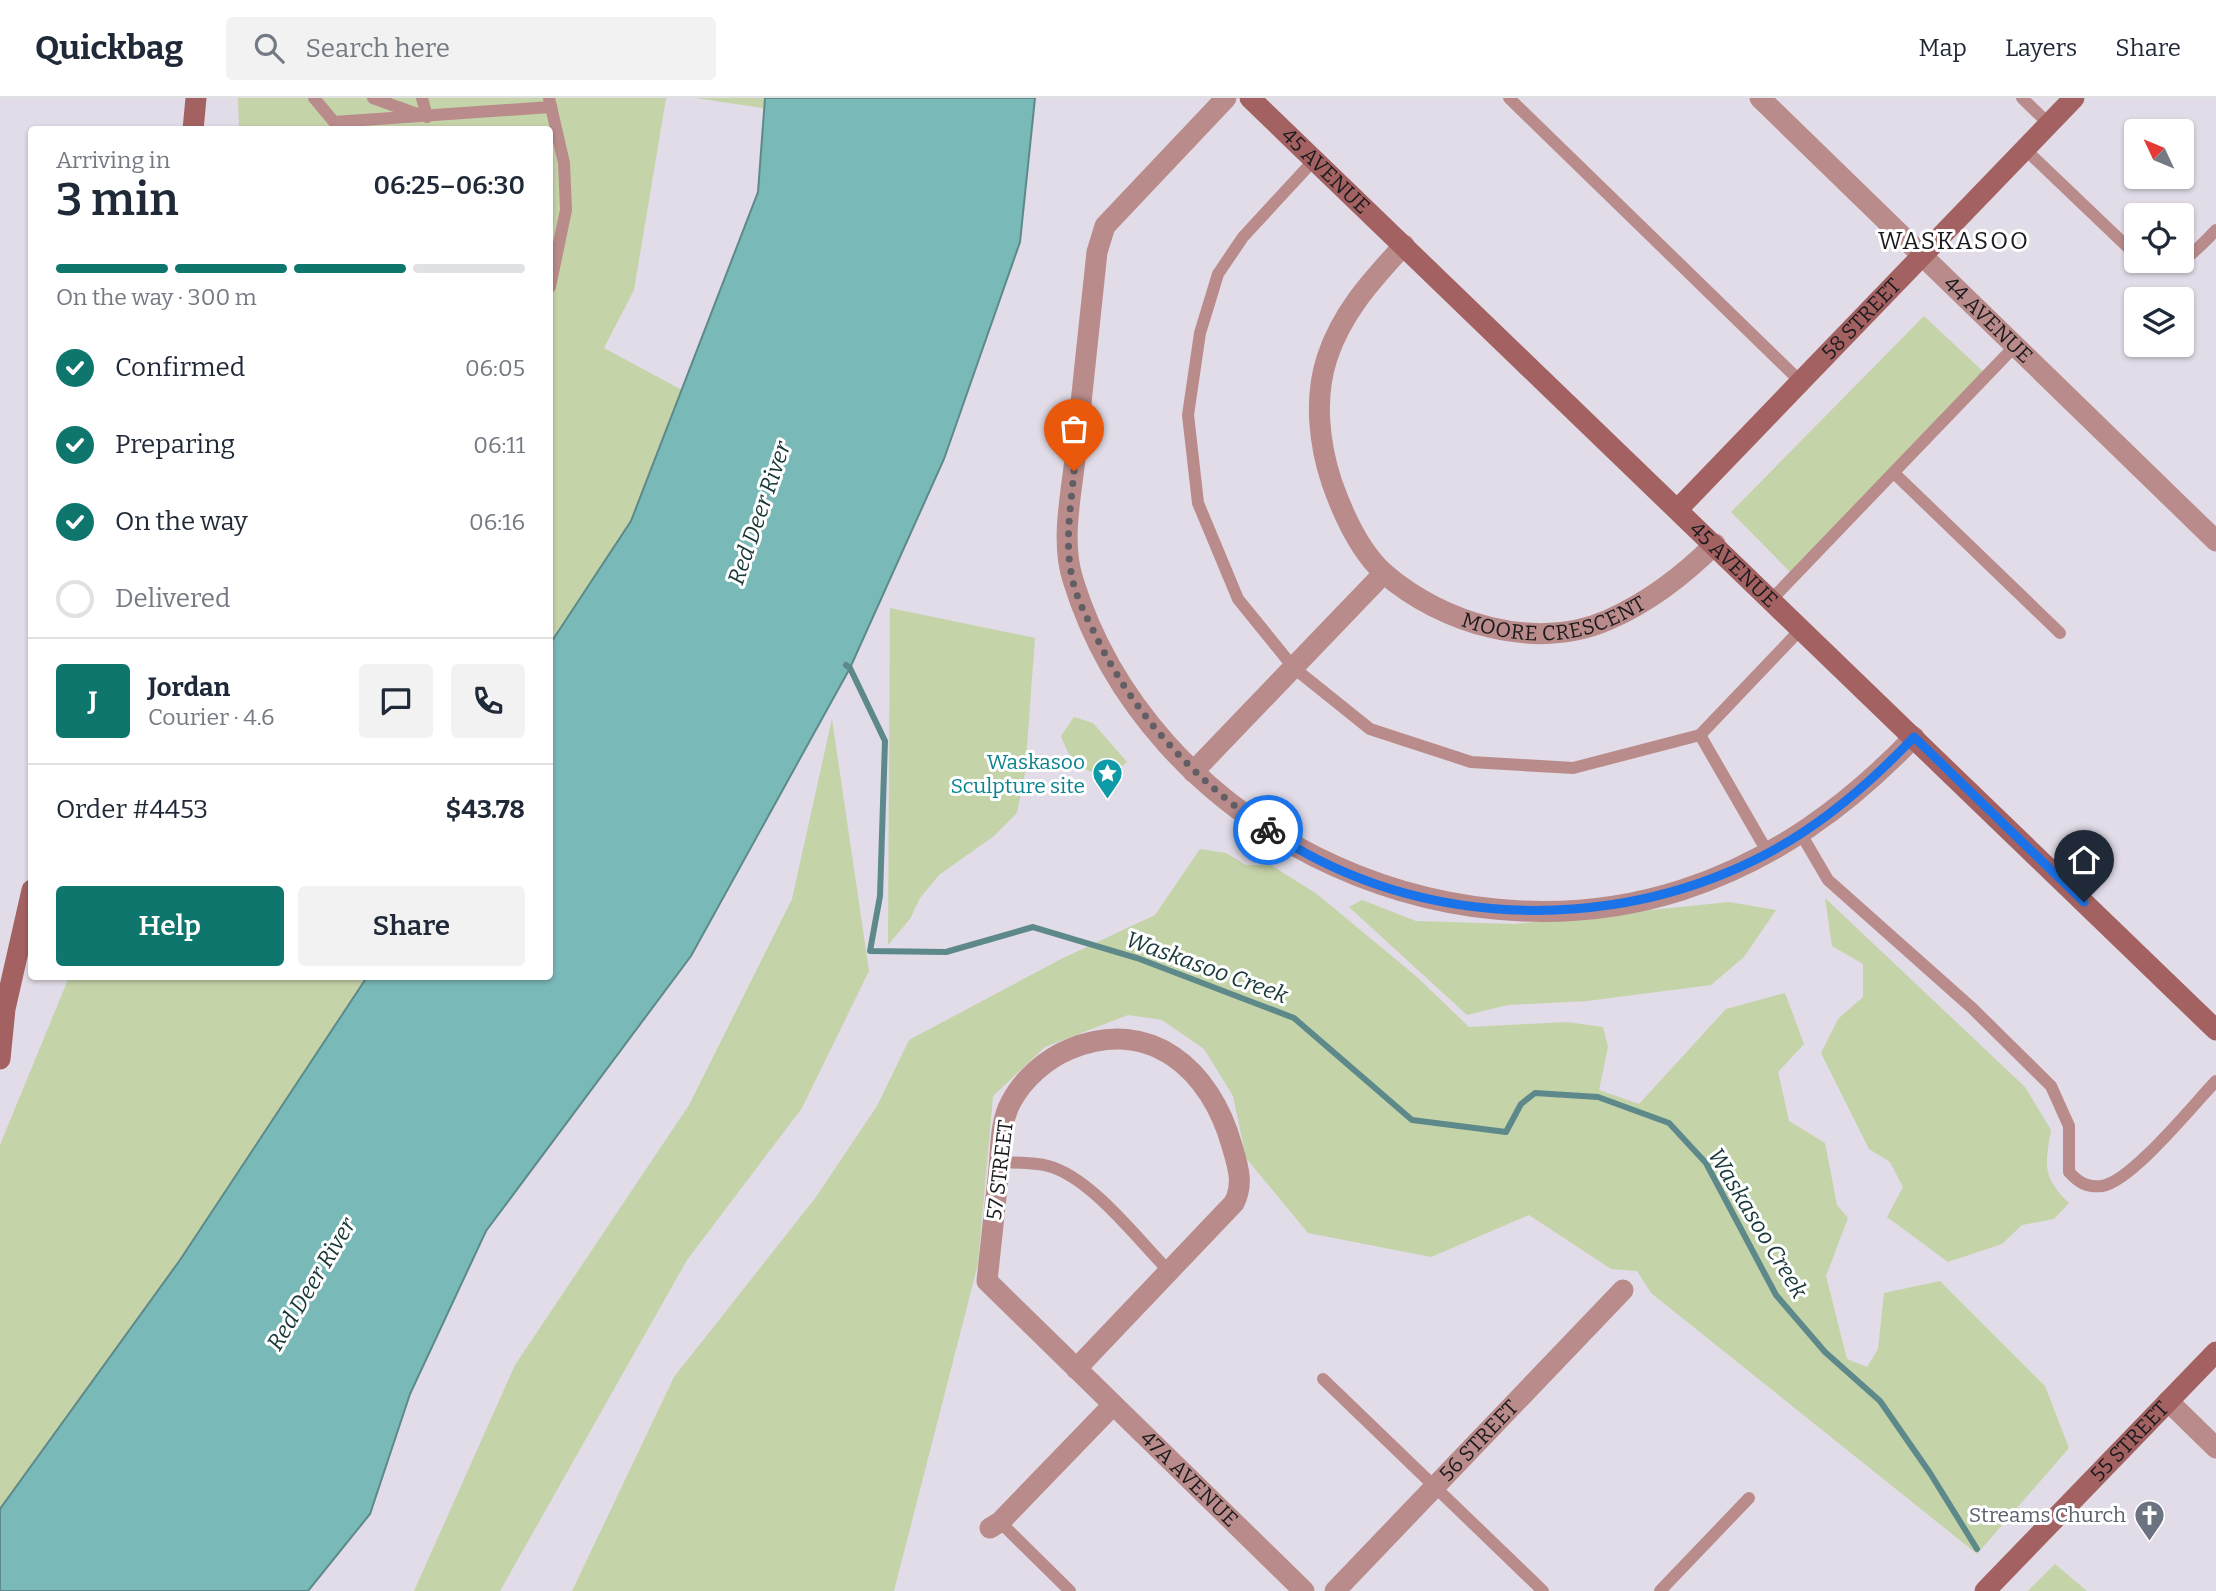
<!DOCTYPE html>
<meta charset="utf-8">
<style>
body{margin:0;font-family:Bitter,serif;background:#f2f2f3;color:#1f2937;height:100vh;display:flex;flex-direction:column;font-size:26px;white-space:nowrap}
*{box-sizing:border-box;margin:0}
p{font-size:23px;color:#747a83}
.icon{flex:none;width:38px;height:38px;fill:none;stroke:currentColor;stroke-width:2;stroke-linecap:round;stroke-linejoin:round}
.map{position:relative;flex:1;overflow:hidden}
.side{position:absolute;left:28px;top:28px;width:525px;height:854px;display:flex;flex-direction:column;background:#fff;border-radius:7px;box-shadow:0 2px 5px #0004}
.side>*{flex:none}
.needle{width:46px;rotate:314deg}
.controls{position:absolute;left:2124px;top:21px;display:grid;gap:14px}
.controls a{display:grid;place-items:center;width:70px;height:70px;border-radius:7px;background:#fff;box-shadow:0 2px 5px #0004;font-size:35px}
.pin{position:absolute;display:grid;place-items:center;width:60px;height:60px;color:#fff;margin:-72px -30px;border-radius:50% 50% 50% 0;rotate:-45deg;box-shadow:0 0 7px #0007}
.pin .icon{rotate:45deg}
.courier{position:absolute;display:grid;place-items:center;width:70px;height:70px;margin:-35px;border:5px solid #1a73e8;border-radius:50%;background:#fff;color:#222;box-shadow:0 2px 9px #0007}
.summary em{font-style:normal;font-weight:600}
.summary div{display:flex;flex-direction:column-reverse}
.summary{display:flex;align-items:center;justify-content:space-between;height:119px;padding:0 28px}
h1{font-size:46px;font-weight:600;line-height:52px}
.bar{display:grid;grid-template-columns:repeat(4,1fr);gap:10px 7px;align-content:center;height:84px;padding:0 28px}
.bar i{height:9px;border-radius:5px;background:#e0e1e3}
.bar .active{background:#0f766e}
.bar p{grid-column:span 4}
.line{display:flex;align-items:center;gap:18px;padding:0 28px;border-top:2px solid #e0e1e3}
.line div{flex:1}
.round{display:grid;place-items:center;flex:none;width:74px;height:74px;border-radius:7px;background:#f2f2f3}
ol{padding:0 28px;list-style:none}
li{display:flex;align-items:center;gap:21px;height:77px}
li p{margin-inline-start:auto}
li .icon{padding:7px;border-radius:50%;background:#0f766e;color:#fff;stroke-width:4}
li:last-child{color:#747a83}
li i{width:38px;height:38px;border:4px solid #e0e1e3;border-radius:50%}
.action{display:flex;gap:14px;margin-top:auto;padding:14px 28px}
.action a{flex:1;height:80px;border-radius:7px;background:#0f766e;color:#fff;font-size:28px;font-weight:600;line-height:80px;text-align:center}
.action a+a{background:#f2f2f3;color:#1f2937}
header{display:flex;align-items:center;gap:42px;box-sizing:border-box;height:98px;padding:0 35px;background:#fff;border-bottom:2px solid #e0e1e3}
header strong{font-size:33px}
nav{display:flex;gap:38px;margin-inline-start:auto;font-size:24px}
.search{width:490px;height:63px;background:#f2f2f3;display:flex;align-items:center;gap:18px;box-sizing:border-box;padding:0 24px;border-radius:7px;color:#747a83;font-size:26px}
.map>svg:first-child{display:block}
.green{fill:#c5d3a9}
.water{fill:#79b9b8;stroke:#5d898a;stroke-width:2}
.lines{fill:none;stroke-linecap:round;stroke-linejoin:round}
.stream{stroke:#5d898a;stroke-width:6}
.lane{stroke:#b98b8a;stroke-width:12}
.street{stroke:#b98b8a;stroke-width:21}
.secondary{stroke:#a36261;stroke-width:21}
.done{stroke:#615e64;stroke-width:7;stroke-dasharray:0 12.6}
.route{stroke:#1a73e8;stroke-width:9}
.labels{text-anchor:middle;dominant-baseline:central;stroke-width:6;stroke-linejoin:round;paint-order:stroke}
.street-label{font-size:21px;fill:#1c1a1e;stroke:#fff}
.culture-label{font-size:21px;fill:#0d838f;stroke:#fff;text-anchor:end}
.worship-label{font-size:21px;fill:#5b616d;stroke:#fff;text-anchor:end}
.water-label{font-size:23px;font-style:italic;fill:#183838;stroke:#fff}
.quarter-label{font-size:24px;letter-spacing:2px;fill:#1c1a1e;stroke:#fff}
</style>
<header>
<strong>Quickbag</strong>
<div class="search"><svg class="icon" aria-label="search" viewBox="0 0 24 24"><circle cx="10" cy="10" r="6"/><path d="M15 15l6 6"/></svg>Search here</div>
<nav><a>Map</a><a>Layers</a><a>Share</a></nav>
</header>
<div class="map">
<svg width="2216" height="1493" viewBox="0 0 2216 1493">
<rect width="100%" height="100%" fill="#e1dce7"/>
<g class="green">
<polygon points="238,0 666,0 634,192 604,250 682,292 631,423 550,546 550,32 239,31"/>
<polygon points="695,0 765,0 763,10"/>
<polygon points="1924,218 1990,280 1796,480 1731,414"/>
<polygon points="890,510 1035,540 1025,675 1017,715 994,738 939,777 920,800 910,821 888,847"/>
<path d="M 1074,619 L 1093,625 L 1127,664 L 1110,678 C 1080,673 1072,667 1061,638 Z"/>
<polygon points="832,621 869,873 802,1010 687,1162 500,1493 414,1493 515,1267 689,1007 792,801"/>
<polygon points="1200,751 1226,755 1246,767 1271,767 1317,796 1417,879 1469,929 1567,924 1603,929 1608,949 1599,992 1639,1006 1726,911 1785,895 1804,946 1778,974 1789,1023 1825,1045 1837,1107 1848,1120 1826,1178 1847,1261 1867,1269 1878,1251 1884,1195 1940,1183 2045,1288 2069,1350 1977,1456 1651,1195 1637,1173 1611,1171 1529,1117 1431,1159 1308,1135 1246,1060 1233,998 1204,951 1162,922 1128,917 1045,949 993,998 978,1166 894,1493 572,1493 674,1279 816,1099 877,1008 909,942 1061,861 1155,817"/>
<path d="M 1825,800 L 2025,989 L 2051,1032 C 2045,1067 2042,1079 2069,1105 L 2054,1121 L 2022,1127 L 2002,1146 L 1948,1164 L 1887,1119 L 1903,1089 L 1890,1064 L 1869,1051 L 1821,955 L 1838,921 L 1863,899 L 1863,866 L 1832,848 Z"/>
<polygon points="1362,802 1416,823 1515,826 1729,804 1776,812 1744,859 1711,887 1587,903 1508,907 1467,917 1349,809"/>
<polygon points="69,879 367,879 180,1162 0,1411 0,1047"/>
<polygon points="2055,1466 2087,1493 2028,1493"/>
</g>
<polygon class="water" points="765,0 1035,0 1020,144 944,361 850,570 691,858 486,1133 410,1296 370,1416 308,1493 0,1493 0,1411 180,1162 367,879 550,878 550,546 631,423 758,94"/>
<g class="lines">
<polyline class="stream" points="846,567 850,570 885,643 880,798 870,853 946,854 1033,829 1137,860 1294,920 1412,1022 1506,1034 1521,1006 1535,995 1598,999 1669,1025 1706,1065 1776,1197 1825,1254 1880,1303 1930,1375 1977,1451"/>
<g class="lane">
<polyline points="314,0 334,24 551,9"/>
<polyline points="373,0 420,17"/>
<polyline points="422,0 427,19"/>
<polyline points="549,0 564,65 566,112 550,189"/>
<polyline points="1509,0 1801,284"/>
<polyline points="2022,0 2049,26"/>
<polyline points="2025,51 2137,158"/>
<polyline points="1315,61 1243,139 1218,176 1200,235 1188,317 1198,405 1238,501 1294,570 1370,631 1471,664 1573,670 1700,637 1802,530"/>
<path d="M 2143,163 C 2174,181 2196,152 2216,132"/>
<polyline points="1894,375 2060,535"/>
<polyline points="1772,501 2015,248"/>
<polyline points="1700,637 1768,755"/>
<path d="M 1801,736 L 1828,782 L 1972,910 L 2051,988 L 2069,1028 L 2069,1074 C 2078,1084 2087,1090 2102,1088 C 2131,1084 2193,1007 2216,983"/>
<path d="M 999,1064 C 1015,1065 1033,1064 1048,1068 C 1091,1079 1138,1142 1169,1173"/>
<polyline points="1323,1281 1543,1493"/>
<polyline points="1000,1424 1070,1493"/>
<polyline points="1660,1493 1749,1400"/>
</g>
<g class="street">
<path d="M 1226,0 L 1105,128 L 1097,154 C 1090,220 1083,286 1076,352 C 1072,394 1060,442 1073,482 C 1149,728 1439,870 1682,792 C 1774,762 1848,708 1914,639"/>
<path id="s1" d="M 1760,0 L 2216,443"/>
<path id="s2" d="M 1404,147 C 1372,182 1342,214 1327,260 C 1314,300 1319,346 1332,385 C 1343,416 1360,454 1385,476 C 1442,525 1535,554 1608,522 C 1649,504 1683,478 1715,446"/>
<polyline points="1193,674 1384,475"/>
<path id="s3" d="M 1076,1271 L 1234,1105 C 1244,1086 1238,1068 1232,1048 C 1211,972 1151,918 1070,951 C 1046,961 1023,981 1011,1004 C 1000,1024 1001,1049 999,1071 C 995,1109 991,1146 987,1183 L 1304,1493"/>
<polyline points="2168,1303 2216,1350"/>
<polyline points="990,1430 1000,1424 1113,1307"/>
<path id="s4" d="M 1335,1493 L 1623,1192"/>
</g>
<g class="secondary">
<path id="s5" d="M 1250,0 L 2216,932"/>
<polyline points="193,32 196,0"/>
<path id="s6" d="M 1678,411 L 2074,0"/>
<polyline points="0,961 5,911 32,792"/>
<path id="s7" d="M 1985,1493 L 2216,1254"/>
</g>
</g>
<g class="lines">
<path class="done" d="M 1074,373 C 1071,407 1065,441 1071,474 C 1074,495 1085,516 1094,534 C 1133,616 1193,681 1268,732"/>
<path class="route" d="M 1268,732 C 1400,823 1579,836 1726,775 C 1800,745 1860,696 1914,639 L 2084,804"/>
</g>
<defs>
<symbol id="sight-pin" viewBox="-11 -11 22 30"><path d="M0 17L-7.5 6A9.5 9.5 0 1 1 7.5 6Z" fill="#0f9aa8" stroke="#fff"/><path d="M0-6L1.8-2.2L6-1.7L2.9 1.2L3.7 5.4L0 3.3L-3.7 5.4L-2.9 1.2L-6-1.7L-1.8-2.2Z" fill="#fff"/></symbol>
<symbol id="church-pin" viewBox="-11 -11 22 30"><path d="M0 17L-7.5 6A9.5 9.5 0 1 1 7.5 6Z" fill="#6b7280" stroke="#fff"/><path d="M-1.2-6h2.4v3.5h3.3v2.4h-3.3V6h-2.4V-.1h-3.3v-2.4h3.3Z" fill="#fff"/></symbol>
</defs>
<g fill-rule="evenodd">
<use href="#sight-pin" x="1090" y="658" width="35" height="47"/>
<use href="#church-pin" x="2132" y="1400" width="35" height="47"/>
</g>
<g class="labels">
<g class="street-label">
<text stroke="none"><textPath href="#s5" startOffset="105">45 AVENUE</textPath></text>
<text stroke="none"><textPath href="#s6" startOffset="264">58 STREET</textPath></text>
<text stroke="none"><textPath href="#s1" startOffset="318">44 AVENUE</textPath></text>
<text stroke="none"><textPath href="#s5" startOffset="672">45 AVENUE</textPath></text>
<text stroke="none"><textPath href="#s2" startOffset="556">MOORE CRESCENT</textPath></text>
<text transform="translate(1000 1072) rotate(-83)">57 STREET</text>
<text stroke="none"><textPath href="#s4" startOffset="208">56 STREET</textPath></text>
<text stroke="none"><textPath href="#s7" startOffset="208">55 STREET</textPath></text>
<text stroke="none"><textPath href="#s3" startOffset="1050">47A AVENUE</textPath></text>
</g>
<g class="culture-label">
<text x="1085" y="664">Waskasoo<tspan x="1085" dy="24">Sculpture site</tspan></text>
</g>
<g class="worship-label">
<text x="2126" y="1417">Streams Church</text>
</g>
<g class="water-label">
<text transform="translate(759 415) rotate(-71)">Red Deer River</text>
<text transform="translate(1207 869) rotate(20)">Waskasoo Creek</text>
<text transform="translate(1758 1125) rotate(59)">Waskasoo Creek</text>
<text transform="translate(311 1186) rotate(-59)">Red Deer River</text>
</g>
<g class="quarter-label">
<text x="1954" y="143">WASKASOO</text>
</g>
</g>
</svg>
<div class="controls">
<a><svg class="needle" viewBox="-14 -14 28 28"><path d="M0-13l5 13h-10z" fill="#e53935"/><path d="M0 13l5-13h-10z" fill="#747a83"/></svg></a>
<a><svg class="icon" aria-label="locate" viewBox="0 0 24 24"><circle cx="12" cy="12" r="6"/><path d="M12 2v4M12 18v4M2 12h4M18 12h4"/></svg></a>
<a><svg class="icon" aria-label="layers" viewBox="0 0 24 24"><path d="M12 4l9 5-9 5-9-5zM3 14l9 5 9-5"/></svg></a>
</div>
<div class="pin" style="left:1074px;top:373px;background:#ea580c"><svg class="icon" aria-label="bag" viewBox="0 0 24 24"><path d="M5 8h14l-1 12H6zM9 8a3 3 0 0 1 6 0"/></svg></div>
<div class="pin" style="left:2084px;top:804px;background:#1f2937"><svg class="icon" aria-label="home" viewBox="0 0 24 24"><path d="M3 11l9-7 9 7M6 9v11h12V9"/></svg></div>
<div class="courier" style="left:1268px;top:732px"><svg class="icon" aria-label="bike" viewBox="0 0 24 24"><circle cx="6" cy="16" r="4"/><circle cx="18" cy="16" r="4"/><path d="M6 16l4-8h5l3 8M10 8l3 8H6M13 5h3"/></svg></div>
<section class="side">
<div class="summary"><div><h1>3 min</h1><p>Arriving in</p></div><em>06:25–06:30</em></div>
<div class="bar"><i class="active"></i><i class="active"></i><i class="active"></i><i></i><p>On the way · 300 m</p></div>
<ol>
<li><svg class="icon" aria-label="check" viewBox="0 0 24 24"><path d="M5 12l5 5 9-10"/></svg>Confirmed<p>06:05</p></li>
<li><svg class="icon" aria-label="check" viewBox="0 0 24 24"><path d="M5 12l5 5 9-10"/></svg>Preparing<p>06:11</p></li>
<li><svg class="icon" aria-label="check" viewBox="0 0 24 24"><path d="M5 12l5 5 9-10"/></svg>On the way<p>06:16</p></li>
<li><i></i>Delivered</li>
</ol>
<div class="line" style="height:126px"><b class="round" style="background:#0f766e;color:#fff">J</b><div><b>Jordan</b><p>Courier · 4.6</p></div><a class="round"><svg class="icon" aria-label="chat" viewBox="0 0 24 24"><path d="M4 5h16v11H9l-5 4z"/></svg></a><a class="round"><svg class="icon" aria-label="phone" viewBox="0 0 24 24"><path d="M5 4h4l2 5-3 2q2 4 5 5l2-3 5 2v4C11 20 4 13 5 4z"/></svg></a></div>
<div class="line" style="height:91px"><div>Order #4453</div><b>$43.78</b></div>
<div class="action"><a>Help</a><a>Share</a></div>
</section>
</div>
